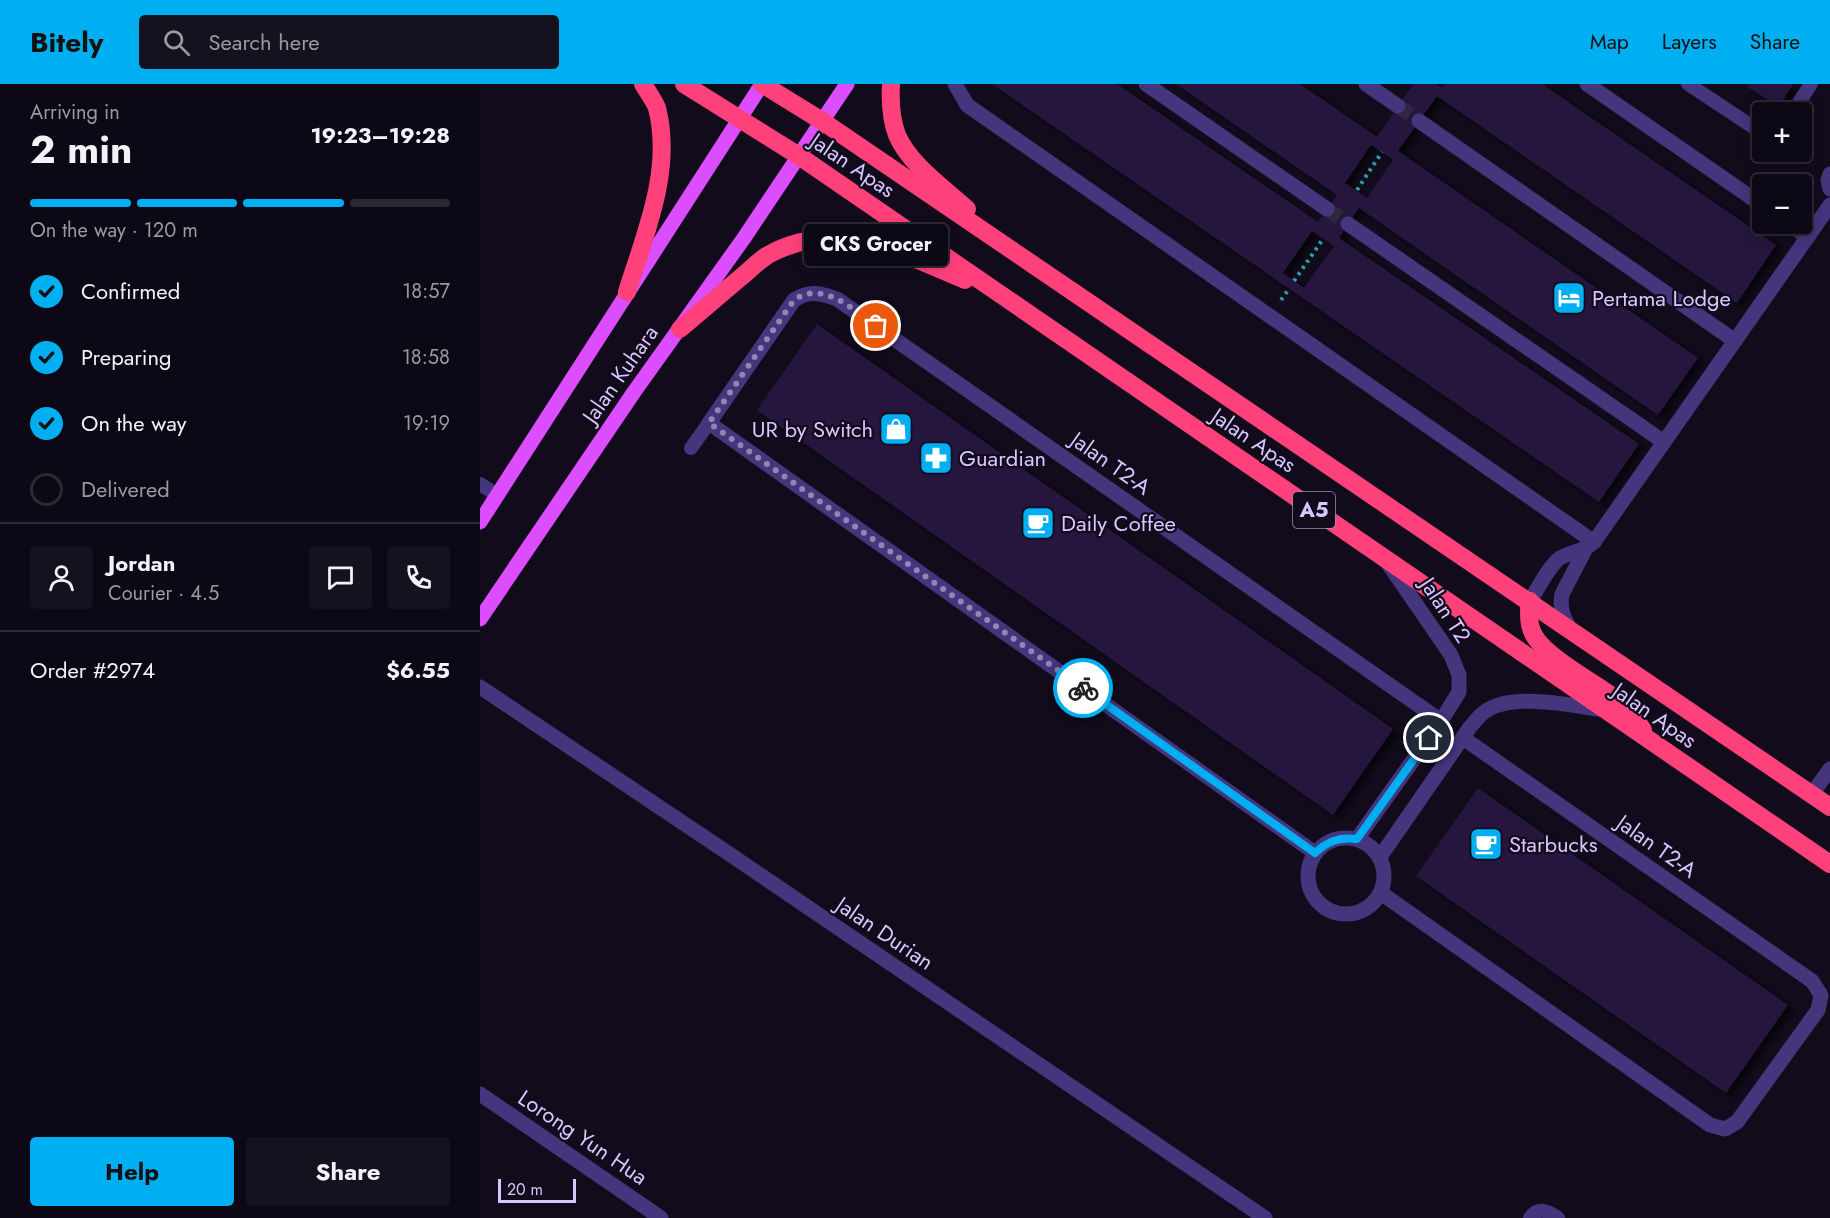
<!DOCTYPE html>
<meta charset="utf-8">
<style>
body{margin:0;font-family:Jost,sans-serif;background:#16111e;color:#f1f3f6;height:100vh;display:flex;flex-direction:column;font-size:22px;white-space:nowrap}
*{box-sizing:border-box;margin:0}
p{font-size:20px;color:#9a9aa0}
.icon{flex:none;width:33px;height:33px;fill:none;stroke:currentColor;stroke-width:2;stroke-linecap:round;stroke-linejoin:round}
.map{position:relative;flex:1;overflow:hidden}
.panel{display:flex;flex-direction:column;background:#0d0815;width:480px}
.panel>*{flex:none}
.buttons{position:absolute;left:1272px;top:18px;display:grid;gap:12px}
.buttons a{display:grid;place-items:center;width:60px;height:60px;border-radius:6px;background:#0d0815;box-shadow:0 3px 15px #0003,0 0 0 2px #2d2934;font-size:30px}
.scale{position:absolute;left:18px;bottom:15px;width:78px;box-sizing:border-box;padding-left:6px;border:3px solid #d7c6ff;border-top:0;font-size:16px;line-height:21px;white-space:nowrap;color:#d7c6ff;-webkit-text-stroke:4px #110b1c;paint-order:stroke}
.pin{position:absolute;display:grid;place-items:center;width:51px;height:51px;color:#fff;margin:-26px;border:3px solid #fff;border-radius:50%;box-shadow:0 2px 6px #0007}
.courier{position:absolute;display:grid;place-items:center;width:60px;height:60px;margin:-30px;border:4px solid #00aff1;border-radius:50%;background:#fff;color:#222;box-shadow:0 2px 8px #0007}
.bubble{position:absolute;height:42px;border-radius:6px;background:#0d0815;box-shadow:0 3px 15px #0003,0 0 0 2px #2d2934;font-size:20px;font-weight:700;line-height:42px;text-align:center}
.head em{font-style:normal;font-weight:700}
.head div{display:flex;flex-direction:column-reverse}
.head{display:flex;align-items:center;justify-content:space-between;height:102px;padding:0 30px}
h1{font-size:39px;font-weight:700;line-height:45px}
.bar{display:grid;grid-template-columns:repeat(4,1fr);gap:9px 6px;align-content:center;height:72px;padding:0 30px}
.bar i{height:8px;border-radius:4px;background:#2d2934}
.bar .current{background:#00aff1}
.bar p{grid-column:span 4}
.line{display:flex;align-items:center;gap:15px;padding:0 30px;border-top:2px solid #2d2934}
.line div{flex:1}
.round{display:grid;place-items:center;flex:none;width:63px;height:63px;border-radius:6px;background:#16111e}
ol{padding:0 30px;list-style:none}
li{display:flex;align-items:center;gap:18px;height:66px}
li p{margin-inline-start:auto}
li .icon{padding:6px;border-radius:50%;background:#00aff1;color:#111;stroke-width:4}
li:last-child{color:#9a9aa0}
li i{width:33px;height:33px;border:3px solid #2d2934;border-radius:50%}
.action{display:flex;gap:12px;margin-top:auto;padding:12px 30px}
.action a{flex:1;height:69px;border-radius:6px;background:#00aff1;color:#111;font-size:24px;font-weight:700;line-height:69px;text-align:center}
.action a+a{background:#16111e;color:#f1f3f6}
header{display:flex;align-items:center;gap:36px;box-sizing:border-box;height:84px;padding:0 30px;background:#00aff1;color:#111}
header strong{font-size:28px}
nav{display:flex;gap:33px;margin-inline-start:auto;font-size:21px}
.search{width:420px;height:54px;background:#16111e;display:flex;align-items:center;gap:15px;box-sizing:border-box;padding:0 21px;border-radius:6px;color:#9a9aa0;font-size:22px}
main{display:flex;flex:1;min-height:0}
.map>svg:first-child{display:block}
.building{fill:#25173d;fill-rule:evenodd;filter:url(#shadow)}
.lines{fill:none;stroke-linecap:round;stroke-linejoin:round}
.street-tunnel{stroke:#2f273e;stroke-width:15;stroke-dasharray:15 8;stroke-linecap:butt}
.path{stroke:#2b9fae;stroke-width:4;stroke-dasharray:3 4.5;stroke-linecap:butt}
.lane{stroke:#44357c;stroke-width:14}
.street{stroke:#44357c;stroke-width:15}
.primary{stroke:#dc4dff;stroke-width:15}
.highway{stroke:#ff417b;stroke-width:18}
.done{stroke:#9285b0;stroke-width:6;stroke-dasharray:0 10.8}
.route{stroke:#00aff1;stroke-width:8}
.labels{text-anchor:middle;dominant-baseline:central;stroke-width:4.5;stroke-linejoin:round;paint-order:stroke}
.shield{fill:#110b1c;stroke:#9c8ebb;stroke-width:1.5}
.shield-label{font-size:21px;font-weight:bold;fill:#d7c6ff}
.street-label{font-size:22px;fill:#d7c6ff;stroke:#110b1c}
.poi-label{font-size:22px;fill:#d7c6ff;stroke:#110b1c;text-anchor:start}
</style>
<header>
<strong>Bitely</strong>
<div class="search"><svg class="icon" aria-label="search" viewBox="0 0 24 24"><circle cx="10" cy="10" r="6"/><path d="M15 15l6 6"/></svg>Search here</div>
<nav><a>Map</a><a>Layers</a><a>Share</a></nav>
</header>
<main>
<section class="panel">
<div class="head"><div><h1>2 min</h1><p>Arriving in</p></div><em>19:23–19:28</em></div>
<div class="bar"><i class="current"></i><i class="current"></i><i class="current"></i><i></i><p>On the way · 120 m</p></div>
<ol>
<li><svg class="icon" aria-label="check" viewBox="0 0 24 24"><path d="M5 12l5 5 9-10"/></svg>Confirmed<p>18:57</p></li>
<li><svg class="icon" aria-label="check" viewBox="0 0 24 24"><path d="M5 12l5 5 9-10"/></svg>Preparing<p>18:58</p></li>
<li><svg class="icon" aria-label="check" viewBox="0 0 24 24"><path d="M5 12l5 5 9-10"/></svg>On the way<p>19:19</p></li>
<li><i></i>Delivered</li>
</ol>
<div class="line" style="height:108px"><a class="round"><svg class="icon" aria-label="person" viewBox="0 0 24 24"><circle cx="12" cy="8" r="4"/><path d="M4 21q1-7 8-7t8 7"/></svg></a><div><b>Jordan</b><p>Courier · 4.5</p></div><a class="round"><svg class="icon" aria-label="chat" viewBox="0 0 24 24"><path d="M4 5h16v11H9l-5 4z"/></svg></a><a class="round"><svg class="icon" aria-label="phone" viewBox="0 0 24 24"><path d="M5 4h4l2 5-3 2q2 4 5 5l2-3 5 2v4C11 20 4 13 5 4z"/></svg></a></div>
<div class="line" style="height:78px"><div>Order #2974</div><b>$6.55</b></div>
<div class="action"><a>Help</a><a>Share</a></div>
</section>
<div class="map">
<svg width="1350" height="1134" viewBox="0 0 1350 1134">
<defs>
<filter id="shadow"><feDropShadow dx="6" dy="4" stdDeviation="3" flood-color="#0009"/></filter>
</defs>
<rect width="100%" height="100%" fill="#110b1c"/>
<g class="building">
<path d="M 512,0 L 637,0 L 838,138 L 857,111 L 696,0 L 820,0 L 897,53 L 933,0 L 956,0 L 962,4 L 965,0 L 1062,0 L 1296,161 L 1257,219 L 957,12 L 918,67 L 1218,274 L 1178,331 L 879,124 L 868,140 L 859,154 L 1159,360 L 1119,418 ZM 891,61 L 913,76 L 887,114 L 865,99 ZM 832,147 L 854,162 L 824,204 L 803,189 Z"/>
<polygon points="1269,0 1313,0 1299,23 1267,3"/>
<polygon points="337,240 913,645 853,731 277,326"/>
<polygon points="998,704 1308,921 1246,1009 936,792"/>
</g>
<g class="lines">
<g class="street-tunnel">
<polyline points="918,22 939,37"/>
<polyline points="847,125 868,140"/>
</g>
<g class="path">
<polyline points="877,106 902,68"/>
<polyline points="814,197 843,155"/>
<polyline points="801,216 809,205"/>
</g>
<g class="lane">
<polyline points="1208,0 1276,45 1282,47"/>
<polyline points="1313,28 1331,0"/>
<polyline points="211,364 229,339"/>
<polyline points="0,400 17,411"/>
<path d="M 1050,1134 C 1058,1122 1068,1127 1078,1134"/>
</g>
<g class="street">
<polyline points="475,0 487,21 1114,458"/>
<polyline points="666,0 847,125"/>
<polyline points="886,0 918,22"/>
<polyline points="1107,0 1282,121"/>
<polyline points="939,37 1255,257"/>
<polyline points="1350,90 1348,96 1350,105"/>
<polyline points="868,140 1184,358"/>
<polyline points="1309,140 1328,153"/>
<path d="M 1050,517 C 1057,506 1069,482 1080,474 C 1092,467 1103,468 1114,458 L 1350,121"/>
<path d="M 1091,547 C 1084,534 1079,525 1082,510 L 1105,466"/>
<polyline points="0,603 242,765 785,1134"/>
<polyline points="1332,710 1350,685"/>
<circle cx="866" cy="792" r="38"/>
<polyline points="877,755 961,637 979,608 979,591 971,571 907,478"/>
<path d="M 835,769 L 229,339 L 314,216 C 329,206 341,209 357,215 L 961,637"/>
<path d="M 900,773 L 990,643 C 994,639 998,633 1003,629 C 1030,607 1092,622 1125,626"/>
<polyline points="901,809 1230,1041 1245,1045 1257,1038 1338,926 1341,911 1332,897 983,654"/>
<polyline points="0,1010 181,1134"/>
</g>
<g class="primary">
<polyline points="0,438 282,0"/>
<polyline points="0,535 154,308 264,154 367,0"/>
</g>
<g class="highway">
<polyline points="204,0 319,72 1350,780"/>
<polyline points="282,0 342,37 1350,723"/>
<path d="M 411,0 C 410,17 411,35 417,51 C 429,80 464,104 487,125"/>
<path d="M 147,208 C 165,150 193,86 177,24 C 174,16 167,7 163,0"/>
<path d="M 200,245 C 220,228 240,211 260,194 C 269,187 278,177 288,171 C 356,133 422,170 485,196"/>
<path d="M 1050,517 C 1048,530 1048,542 1055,553 C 1068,574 1115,599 1136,615 C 1147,623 1155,635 1163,646"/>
</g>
</g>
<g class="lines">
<path class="done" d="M 396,242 C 372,225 343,196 314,216 L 229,339 L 603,604"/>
<path class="route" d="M 603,604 L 835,769 C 848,757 859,753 877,755 L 949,654"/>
</g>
<defs>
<symbol id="hotel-square" viewBox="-11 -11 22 22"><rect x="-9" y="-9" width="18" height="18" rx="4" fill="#00aff1" stroke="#110b1c"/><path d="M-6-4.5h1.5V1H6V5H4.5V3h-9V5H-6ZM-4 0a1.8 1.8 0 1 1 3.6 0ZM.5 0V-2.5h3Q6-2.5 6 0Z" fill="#fff"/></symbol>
<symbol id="shop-square" viewBox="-11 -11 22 22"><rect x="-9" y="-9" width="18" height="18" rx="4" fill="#00aff1" stroke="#110b1c"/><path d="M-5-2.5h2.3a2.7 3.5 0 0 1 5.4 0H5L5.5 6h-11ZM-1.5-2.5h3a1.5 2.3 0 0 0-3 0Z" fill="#fff"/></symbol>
<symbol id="pharmacy-square" viewBox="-11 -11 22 22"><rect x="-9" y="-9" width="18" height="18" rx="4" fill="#00aff1" stroke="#110b1c"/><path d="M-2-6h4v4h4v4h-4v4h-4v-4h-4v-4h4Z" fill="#fff"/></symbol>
<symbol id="cafe-square" viewBox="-11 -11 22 22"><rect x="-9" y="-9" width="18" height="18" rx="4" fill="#00aff1" stroke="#110b1c"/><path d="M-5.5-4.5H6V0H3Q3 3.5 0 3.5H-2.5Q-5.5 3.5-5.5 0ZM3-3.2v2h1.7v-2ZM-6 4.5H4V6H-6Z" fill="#fff"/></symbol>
</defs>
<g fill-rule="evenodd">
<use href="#hotel-square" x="1070" y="195" width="38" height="38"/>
<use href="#shop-square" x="397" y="326" width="38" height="38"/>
<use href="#pharmacy-square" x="437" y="355" width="38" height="38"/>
<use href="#cafe-square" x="539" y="420" width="38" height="38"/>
<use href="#cafe-square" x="987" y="741" width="38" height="38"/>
</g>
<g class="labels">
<rect class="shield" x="813" y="408" width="42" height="36" rx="4.5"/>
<g class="shield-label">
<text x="834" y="426">A5</text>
</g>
<g class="street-label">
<text transform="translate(373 81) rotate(34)">Jalan Apas</text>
<text transform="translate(140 290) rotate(-55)">Jalan Kuhara</text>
<text transform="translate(774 356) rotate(34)">Jalan Apas</text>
<text transform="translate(631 379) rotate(35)">Jalan T2-A</text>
<text transform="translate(966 526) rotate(57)">Jalan T2</text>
<text transform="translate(1175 631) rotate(35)">Jalan Apas</text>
<text transform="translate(1177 762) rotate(35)">Jalan T2-A</text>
<text transform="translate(405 849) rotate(34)">Jalan Durian</text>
<text transform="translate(103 1053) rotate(34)">Lorong Yun Hua</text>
</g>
<g class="poi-label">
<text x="1112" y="214">Pertama Lodge</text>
<text x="393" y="345" text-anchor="end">UR by Switch</text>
<text x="479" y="374">Guardian</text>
<text x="581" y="439">Daily Coffee</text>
<text x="1029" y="760">Starbucks</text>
</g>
</g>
</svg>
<div class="buttons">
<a>+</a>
<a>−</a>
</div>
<div class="scale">20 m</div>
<div class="pin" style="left:396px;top:242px;background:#ea580c"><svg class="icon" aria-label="bag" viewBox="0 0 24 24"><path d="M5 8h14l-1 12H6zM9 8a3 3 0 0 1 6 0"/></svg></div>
<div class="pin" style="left:949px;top:654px;background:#1f2937"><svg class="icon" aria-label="home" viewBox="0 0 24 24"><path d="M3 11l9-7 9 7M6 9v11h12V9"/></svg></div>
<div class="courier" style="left:603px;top:604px"><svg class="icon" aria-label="bike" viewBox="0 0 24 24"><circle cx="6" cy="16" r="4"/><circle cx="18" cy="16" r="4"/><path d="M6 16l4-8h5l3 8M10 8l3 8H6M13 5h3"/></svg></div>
<div class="bubble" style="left:324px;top:140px;width:144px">CKS Grocer</div>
</div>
</main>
